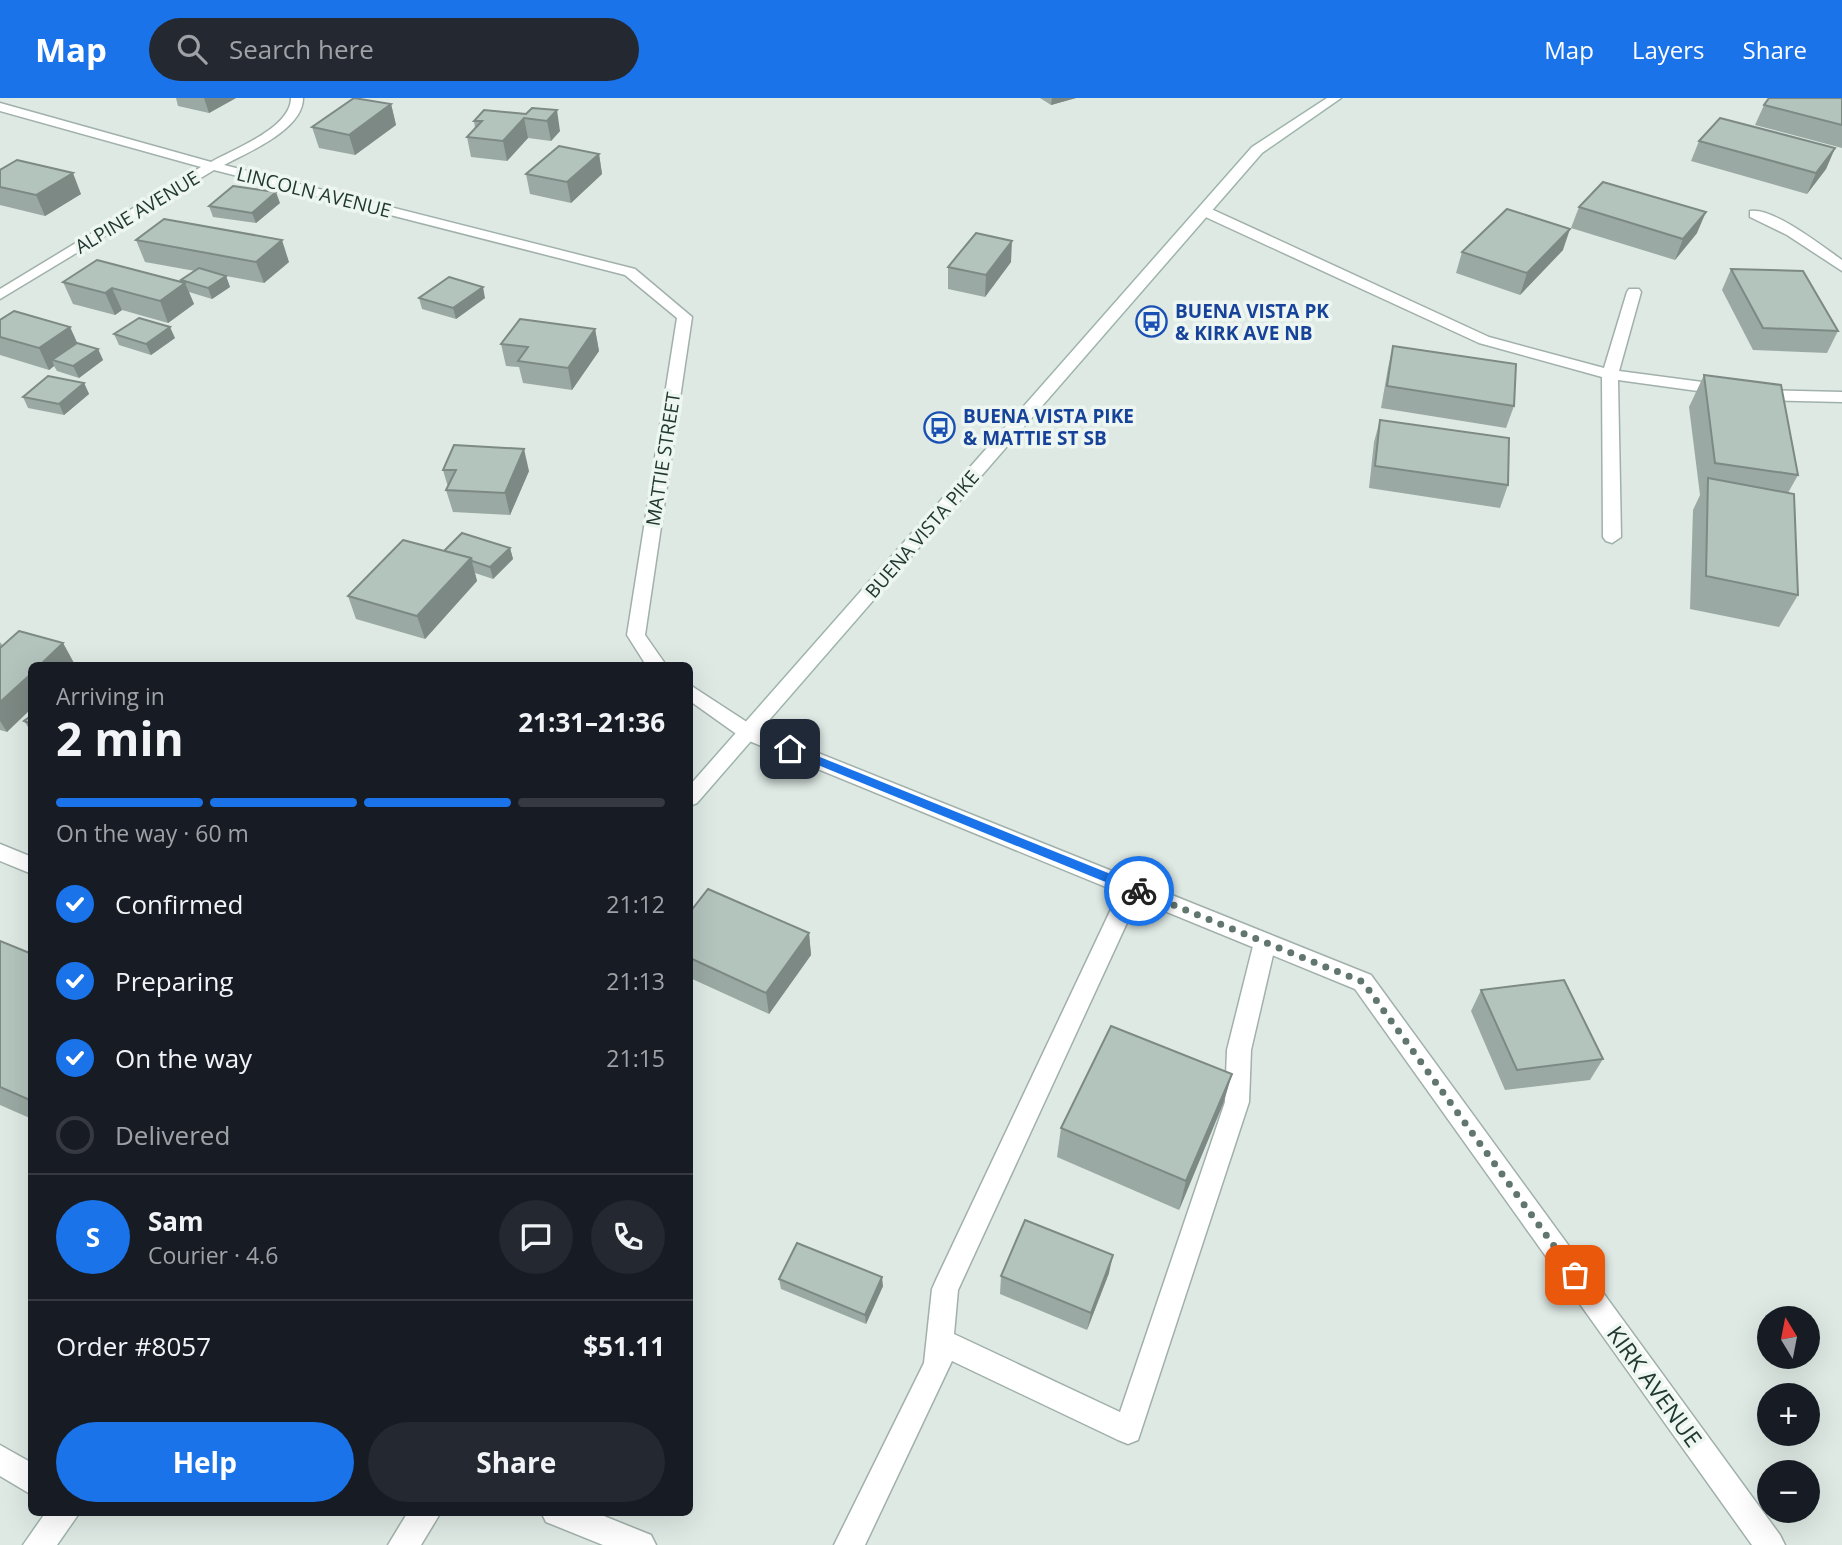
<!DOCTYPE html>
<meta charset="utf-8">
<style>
body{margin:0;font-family:"Open Sans",sans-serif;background:#242831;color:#f1f3f6;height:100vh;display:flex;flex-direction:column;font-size:26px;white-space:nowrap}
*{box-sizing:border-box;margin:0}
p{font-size:23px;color:#9ea1a6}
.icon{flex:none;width:38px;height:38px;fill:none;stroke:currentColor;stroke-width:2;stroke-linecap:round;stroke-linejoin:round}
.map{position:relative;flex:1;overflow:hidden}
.panel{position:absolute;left:28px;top:564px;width:665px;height:854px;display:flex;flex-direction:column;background:#171b24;border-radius:10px;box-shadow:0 7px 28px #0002}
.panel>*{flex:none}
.needle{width:46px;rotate:350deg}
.controls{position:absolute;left:1757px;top:1208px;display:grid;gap:14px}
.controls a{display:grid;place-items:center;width:63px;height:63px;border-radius:50%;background:#171b24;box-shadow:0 7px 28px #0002;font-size:35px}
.pin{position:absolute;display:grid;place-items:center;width:60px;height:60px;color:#fff;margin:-30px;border-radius:14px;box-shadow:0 4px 10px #0006}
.courier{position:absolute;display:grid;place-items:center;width:70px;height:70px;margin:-35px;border:5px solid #1a73e8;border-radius:50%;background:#fff;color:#222;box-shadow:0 2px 9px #0007}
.summary em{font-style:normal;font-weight:700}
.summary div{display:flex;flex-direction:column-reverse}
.summary{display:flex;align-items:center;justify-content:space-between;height:119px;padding:0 28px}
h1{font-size:46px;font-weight:700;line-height:52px}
.bar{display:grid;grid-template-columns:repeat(4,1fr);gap:10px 7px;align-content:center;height:84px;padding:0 28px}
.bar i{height:9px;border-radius:5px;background:#363941}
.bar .on{background:#1a73e8}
.bar p{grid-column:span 4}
.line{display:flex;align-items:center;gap:18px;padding:0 28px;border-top:2px solid #363941}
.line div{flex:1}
.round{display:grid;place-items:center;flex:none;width:74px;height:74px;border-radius:37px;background:#242831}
ol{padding:0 28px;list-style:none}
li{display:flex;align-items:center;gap:21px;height:77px}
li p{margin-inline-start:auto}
li .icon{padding:7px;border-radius:50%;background:#1a73e8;color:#fff;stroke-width:4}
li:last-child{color:#9ea1a6}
li i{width:38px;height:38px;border:4px solid #363941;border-radius:50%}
.primary-button{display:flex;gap:14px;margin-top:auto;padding:14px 28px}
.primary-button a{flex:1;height:80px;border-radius:42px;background:#1a73e8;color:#fff;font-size:28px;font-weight:700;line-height:80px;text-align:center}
.primary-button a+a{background:#242831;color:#f1f3f6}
header{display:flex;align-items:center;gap:42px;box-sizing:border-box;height:98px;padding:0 35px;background:#1a73e8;color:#fff}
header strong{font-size:33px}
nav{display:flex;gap:38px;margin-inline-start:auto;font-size:24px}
.search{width:490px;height:63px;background:#242831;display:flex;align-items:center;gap:18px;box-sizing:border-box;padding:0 24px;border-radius:38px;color:#9ea1a6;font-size:26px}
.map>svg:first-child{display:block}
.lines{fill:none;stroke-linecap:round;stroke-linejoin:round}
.lane-casing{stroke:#a1b0ab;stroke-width:3}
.street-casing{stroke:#a1b0ab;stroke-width:3}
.secondary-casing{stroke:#9db5ab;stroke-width:3}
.lane{fill:#fff;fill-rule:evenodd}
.street{fill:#fff;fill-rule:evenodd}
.secondary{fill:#fff;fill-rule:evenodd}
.wall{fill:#9aa9a3}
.shaded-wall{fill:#7d8984}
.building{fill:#b3c4bd;stroke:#7d8984;stroke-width:2}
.route{fill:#1a73e8}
.done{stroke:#627670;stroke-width:7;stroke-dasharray:0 12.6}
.labels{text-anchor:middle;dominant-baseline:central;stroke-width:7;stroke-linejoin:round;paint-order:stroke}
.far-street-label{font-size:19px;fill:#203831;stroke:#eef6f2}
.far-transit-label{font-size:19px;font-weight:bold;fill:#164399;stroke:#eef6f2;text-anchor:start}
.street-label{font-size:23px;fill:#203831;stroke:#eef6f2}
</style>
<header>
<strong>Map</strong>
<div class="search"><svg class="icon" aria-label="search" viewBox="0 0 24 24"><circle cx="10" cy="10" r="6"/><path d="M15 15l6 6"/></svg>Search here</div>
<nav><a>Map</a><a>Layers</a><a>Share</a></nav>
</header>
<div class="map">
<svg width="1842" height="1447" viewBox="0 0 1842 1447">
<rect width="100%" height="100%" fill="#dee9e4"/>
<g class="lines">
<defs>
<g id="lane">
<polygon points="1199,110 1209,110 1489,239 1604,270 1627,194 1629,191 1639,191 1641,194 1619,273 1763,292 1842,294 1842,304 1763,302 1618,282 1621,439 1612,445 1606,443 1603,439 1602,279 1479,245 1199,116"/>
<path d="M 1750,113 C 1773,109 1823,149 1842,162 L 1842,173 L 1787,137 L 1750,119 Z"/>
<polygon points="1132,781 1140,784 1143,790 958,1192 954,1236 1120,1314 1225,1004 1227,952 1254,844 1257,838 1265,835 1273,838 1276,844 1251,952 1249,1004 1138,1342 1128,1346 1118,1342 952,1263 865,1447 834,1447 924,1265 932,1191 936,1182 1121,790 1124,784"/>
<polygon points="0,1347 32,1365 32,1397 0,1378"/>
<polygon points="408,1414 441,1414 421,1447 388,1447"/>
<polygon points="541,1414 594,1414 651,1437 656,1447 603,1447 546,1424"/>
</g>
<g id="street">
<path d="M 291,0 L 303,0 C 303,32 248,54 224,67 L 635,171 L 692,219 L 645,537 L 666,567 L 646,567 L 627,537 L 677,220 L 625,177 L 214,72 L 0,201 L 0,191 L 201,69 L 0,13 L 0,5 L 211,64 C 234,51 291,30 291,0 Z"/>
<polygon points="690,587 756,630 1371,877 1780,1437 1785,1447 1752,1447 1355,891 742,640 690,603"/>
<polygon points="0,746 32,759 32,776 0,763"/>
</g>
<g id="secondary">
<polygon points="1327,0 1341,0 1262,55 697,705 690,708 690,687 1252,49"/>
<polygon points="46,1414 80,1414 57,1447 23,1447"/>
</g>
</defs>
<use href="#lane" class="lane-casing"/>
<use href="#street" class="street-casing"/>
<use href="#secondary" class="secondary-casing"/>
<use href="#lane" class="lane"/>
<use href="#street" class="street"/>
<use href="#secondary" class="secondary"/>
</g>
<g class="wall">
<polygon points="176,0 236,0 209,15 178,8"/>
<polygon points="1040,0 1076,0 1051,7"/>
<polygon points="1842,0 1842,50 1755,27 1764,7"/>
<polygon points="391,6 396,27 355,57 319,50 312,29"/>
<polygon points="532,10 560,33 551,43 528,40 507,63 471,59 467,39 475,30 474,23 526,16"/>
<polygon points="1699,43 1835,50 1826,71 1807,96 1691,63"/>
<polygon points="599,56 602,76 571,105 530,96 526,76"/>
<polygon points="0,72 81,96 45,118 0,107"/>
<polygon points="280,105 256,125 213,119 209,108"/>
<polygon points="1579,109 1697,135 1675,162 1571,130"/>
<polygon points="136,142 289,164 264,185 226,178 230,189 212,201 189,194 194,206 168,225 122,212 115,217 73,206 63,184 181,184 181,182 195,173 145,164"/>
<polygon points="1563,152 1520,197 1456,175 1462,154"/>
<polygon points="1011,164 985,199 948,191 948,169"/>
<polygon points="1731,171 1838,233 1827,255 1753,252 1722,192"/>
<polygon points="419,200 485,200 456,221 422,211"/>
<polygon points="0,222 70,229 77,245 98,251 103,262 79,280 57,273 54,268 49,272 0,257"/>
<polygon points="595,231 599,253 572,292 523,285 519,269 506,268 501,246"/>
<polygon points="114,236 175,240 151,257 119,247"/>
<polygon points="1393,248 1514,308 1506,330 1381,310 1388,270"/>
<polygon points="1704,277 1798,377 1788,395 1798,497 1779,529 1690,511 1693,412 1700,397 1689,309"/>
<polygon points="84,285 89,296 64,317 28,310 23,299"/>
<polygon points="1380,322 1508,387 1500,410 1369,390 1374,344"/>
<polygon points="443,372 529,373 510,417 453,414 446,392 448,389"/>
<polygon points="510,450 513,461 493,481 475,475 477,483 425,541 356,521 348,498 444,453"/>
<polygon points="0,544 3,548 63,545 75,567 32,567 7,634 0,632"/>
<polygon points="32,617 32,635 24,623"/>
<polygon points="690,814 809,835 811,857 769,916 690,880"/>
<polygon points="0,843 32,856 32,1021 0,1007"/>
<polygon points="1481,892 1603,961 1590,982 1505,992 1471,913"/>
<polygon points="1232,976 1223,1006 1179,1112 1057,1059 1061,1030"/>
<polygon points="1109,1175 1087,1232 1000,1196 1001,1178"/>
<polygon points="779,1181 883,1188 866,1226 781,1191"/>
</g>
<g class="shaded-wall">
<polygon points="204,0 236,0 209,15"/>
<polygon points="1052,0 1076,0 1051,7"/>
<polygon points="391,6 396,27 355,57 349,37"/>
<polygon points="557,12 560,33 551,43 547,23"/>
<polygon points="524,20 528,40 507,63 503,43"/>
<polygon points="1835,50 1826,71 1807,96 1816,75"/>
<polygon points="599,56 602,76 571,105 567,84"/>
<polygon points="73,75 81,96 45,118 36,97"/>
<polygon points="276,94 280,105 256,125 252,115"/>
<polygon points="1706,114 1697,135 1675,162 1683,141"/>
<polygon points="1570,131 1563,152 1520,197 1527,175"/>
<polygon points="282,142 289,164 264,185 256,164"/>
<polygon points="1012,143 1011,164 985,199 986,177"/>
<polygon points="226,178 230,189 212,201 208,190"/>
<polygon points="185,185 194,206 168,225 160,203"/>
<polygon points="483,189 485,200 456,221 453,210"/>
<polygon points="112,190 122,212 115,217 105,195"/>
<polygon points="70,229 80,251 52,262 54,268 49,272 39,250"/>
<polygon points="170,229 175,240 151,257 146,246"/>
<polygon points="595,231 599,253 572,292 568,270"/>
<polygon points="98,251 103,262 79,280 73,268"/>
<polygon points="84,285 89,296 64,317 59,306"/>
<polygon points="524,351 529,373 510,417 505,395"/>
<polygon points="510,450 513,461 493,481 490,469"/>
<polygon points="471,460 477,483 425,541 417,518"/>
<polygon points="63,545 75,567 40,567"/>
<polygon points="32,575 32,610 7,634 0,623 0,604"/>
<polygon points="809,835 811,857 769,916 766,895"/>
<polygon points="1232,976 1223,1006 1179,1112 1186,1083"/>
<polygon points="1113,1157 1109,1175 1087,1232 1091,1215"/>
<polygon points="882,1179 883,1188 866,1226 865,1217"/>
</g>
<g class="building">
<polygon points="354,0 391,6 349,37 312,29"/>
<polygon points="1769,0 1842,0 1842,27 1764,7"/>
<polygon points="532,10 557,12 547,23 524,20 503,43 467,39 482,23 474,23 484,12 526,16"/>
<polygon points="1720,20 1835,50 1816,75 1699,43"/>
<polygon points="559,48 599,56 567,84 526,76"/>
<polygon points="17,62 73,75 36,97 0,89 0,72"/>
<polygon points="1603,84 1706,114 1683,141 1579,109"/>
<polygon points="233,88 276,94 252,115 209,108"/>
<polygon points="1507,111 1570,131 1527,175 1462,154"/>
<polygon points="164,121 282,142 256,164 136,142"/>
<polygon points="976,135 1012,143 986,177 948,169"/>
<polygon points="97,162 185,185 160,203 112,190 105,195 63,184"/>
<polygon points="199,170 226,178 208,190 181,182"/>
<polygon points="1731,171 1803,173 1838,233 1763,230"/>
<polygon points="449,179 483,189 453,210 419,200"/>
<polygon points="14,213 70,229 39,250 0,239 0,222"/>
<polygon points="139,220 170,229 146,246 114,236"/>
<polygon points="520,221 595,231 568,270 518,263 528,249 501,246"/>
<polygon points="77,245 98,251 73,268 52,262"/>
<polygon points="1393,248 1516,266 1514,308 1387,288"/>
<polygon points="1704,277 1781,287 1798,377 1715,365"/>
<polygon points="48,278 84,285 59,306 23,299"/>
<polygon points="1380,322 1509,340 1508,387 1375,368"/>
<polygon points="454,347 524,351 505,395 446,392 456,372 443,372"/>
<polygon points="1708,380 1794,396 1798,497 1706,478"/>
<polygon points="462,435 510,450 490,469 472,463 471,460 444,453"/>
<polygon points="403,442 471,460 417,518 348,498"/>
<polygon points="19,533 63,545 40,567 32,567 32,575 0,604 0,550"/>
<polygon points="32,617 32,626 24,623"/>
<polygon points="708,791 809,835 766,895 690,860 690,814"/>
<polygon points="0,843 32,856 32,1003 0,989"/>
<polygon points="1564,882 1603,961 1517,972 1481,892"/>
<polygon points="1111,928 1232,976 1186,1083 1061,1030"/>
<polygon points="1025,1122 1113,1157 1091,1215 1001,1178"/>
<polygon points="797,1145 882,1179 865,1217 779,1181"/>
</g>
<polygon class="route" points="790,647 1143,789 1145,793 1143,796 1135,796 786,654 786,649"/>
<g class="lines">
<polyline class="done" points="1139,793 1363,884 1575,1177"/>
</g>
<defs>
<symbol id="bus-ring" viewBox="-11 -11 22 22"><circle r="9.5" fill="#eef6f2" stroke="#1a4fb4" stroke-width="1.5"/><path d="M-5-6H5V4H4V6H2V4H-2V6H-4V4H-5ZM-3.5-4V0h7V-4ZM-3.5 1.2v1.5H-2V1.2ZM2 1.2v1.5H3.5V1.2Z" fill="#1a4fb4"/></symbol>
</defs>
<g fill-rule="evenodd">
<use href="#bus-ring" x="1134" y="206" width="35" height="35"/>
<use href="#bus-ring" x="922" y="312" width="35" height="35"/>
</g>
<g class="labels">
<g class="far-street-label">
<text transform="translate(314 94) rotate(14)">LINCOLN AVENUE</text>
<text transform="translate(137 114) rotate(-31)">ALPINE AVENUE</text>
<text transform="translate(663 361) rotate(-81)">MATTIE STREET</text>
<text transform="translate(922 436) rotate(-49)">BUENA VISTA PIKE</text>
</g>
<g class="far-transit-label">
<text x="1175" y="213">BUENA VISTA PK<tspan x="1175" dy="22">&amp; KIRK AVE NB</tspan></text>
<text x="963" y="318">BUENA VISTA PIKE<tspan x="963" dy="22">&amp; MATTIE ST SB</tspan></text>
</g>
<g class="street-label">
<text transform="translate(1655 1288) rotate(54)">KIRK AVENUE</text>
</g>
</g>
</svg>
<div class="controls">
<a><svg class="needle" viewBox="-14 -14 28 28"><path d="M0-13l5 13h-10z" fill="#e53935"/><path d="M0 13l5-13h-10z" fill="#9ea1a6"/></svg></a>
<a>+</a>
<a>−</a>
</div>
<div class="pin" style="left:1575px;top:1177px;background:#ea580c"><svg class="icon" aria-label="bag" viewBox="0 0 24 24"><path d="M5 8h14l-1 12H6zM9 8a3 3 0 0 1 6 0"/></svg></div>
<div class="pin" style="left:790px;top:651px;background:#1f2937"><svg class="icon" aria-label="home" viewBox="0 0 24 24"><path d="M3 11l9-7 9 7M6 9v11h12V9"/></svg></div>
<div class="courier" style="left:1139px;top:793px"><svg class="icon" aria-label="bike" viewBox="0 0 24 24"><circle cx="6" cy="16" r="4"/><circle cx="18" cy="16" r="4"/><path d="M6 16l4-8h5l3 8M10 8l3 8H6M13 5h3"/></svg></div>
<section class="panel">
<div class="summary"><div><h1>2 min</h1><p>Arriving in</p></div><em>21:31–21:36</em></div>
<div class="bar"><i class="on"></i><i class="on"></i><i class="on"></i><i></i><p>On the way · 60 m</p></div>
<ol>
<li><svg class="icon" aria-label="check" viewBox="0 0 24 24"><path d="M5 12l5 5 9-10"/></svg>Confirmed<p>21:12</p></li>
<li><svg class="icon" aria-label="check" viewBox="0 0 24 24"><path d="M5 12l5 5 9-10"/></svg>Preparing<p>21:13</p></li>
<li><svg class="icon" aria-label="check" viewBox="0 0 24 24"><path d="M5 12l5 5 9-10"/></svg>On the way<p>21:15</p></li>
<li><i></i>Delivered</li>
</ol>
<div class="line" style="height:126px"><b class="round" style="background:#1a73e8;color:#fff">S</b><div><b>Sam</b><p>Courier · 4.6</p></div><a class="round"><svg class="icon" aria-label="chat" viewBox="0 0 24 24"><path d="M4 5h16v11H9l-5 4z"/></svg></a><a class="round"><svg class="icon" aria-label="phone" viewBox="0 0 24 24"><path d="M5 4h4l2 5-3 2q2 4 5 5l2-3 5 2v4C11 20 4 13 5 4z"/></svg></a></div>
<div class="line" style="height:91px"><div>Order #8057</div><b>$51.11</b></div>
<div class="primary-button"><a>Help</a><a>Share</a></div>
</section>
</div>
